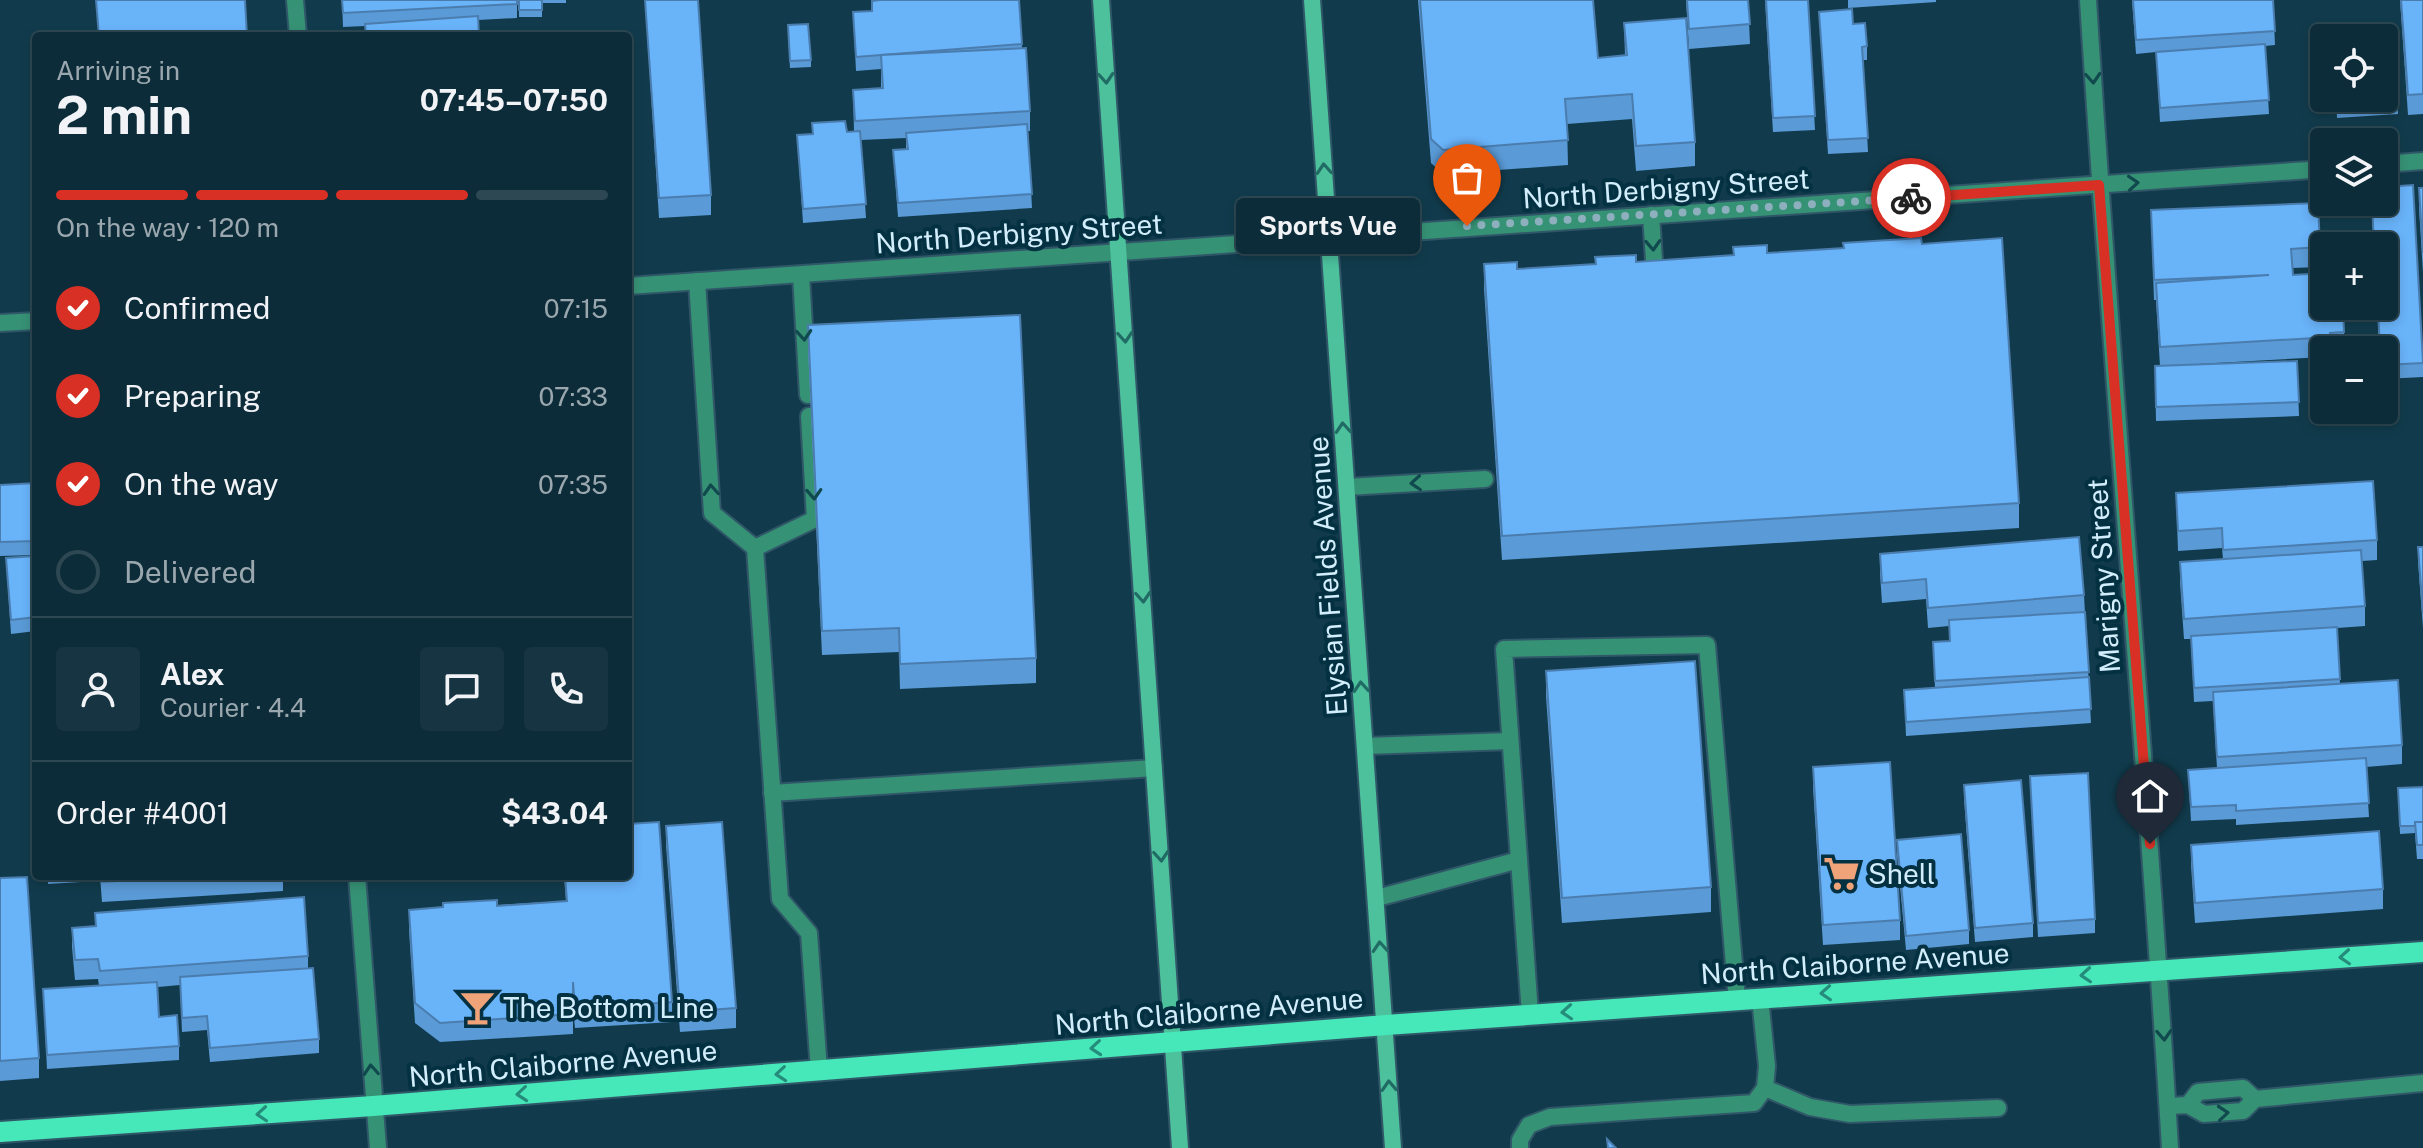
<!DOCTYPE html>
<meta charset="utf-8">
<style>
body{margin:0;font-family:"Public Sans",sans-serif;background:#163441;color:#f1f3f6;height:100vh;display:flex;flex-direction:column;font-size:30px;white-space:nowrap}
*{box-sizing:border-box;margin:0}
p{font-size:26px;color:#9aa7ae}
.icon{flex:none;width:44px;height:44px;fill:none;stroke:currentColor;stroke-width:2;stroke-linecap:round;stroke-linejoin:round}
.map{position:relative;flex:1;overflow:hidden}
.panel{position:absolute;left:32px;top:32px;width:600px;height:848px;display:flex;flex-direction:column;background:#0d2c39;border-radius:8px;box-shadow:0 4px 12px #0003,0 0 0 2px #2d4853}
.panel>*{flex:none}
.controls{position:absolute;left:2310px;top:24px;display:grid;gap:16px}
.controls a{display:grid;place-items:center;width:88px;height:88px;border-radius:8px;background:#0d2c39;box-shadow:0 4px 12px #0003,0 0 0 2px #2d4853;font-size:40px}
.pin{position:absolute;display:grid;place-items:center;width:68px;height:68px;color:#fff;margin:-82px -34px;border-radius:50% 50% 50% 0;rotate:-45deg;box-shadow:0 0 8px #0007}
.pin .icon{rotate:45deg}
.courier{position:absolute;display:grid;place-items:center;width:80px;height:80px;margin:-40px;border:6px solid #d93025;border-radius:50%;background:#fff;color:#222;box-shadow:0 2px 10px #0007}
.bubble{position:absolute;height:56px;border-radius:8px;background:#0d2c39;box-shadow:0 4px 12px #0003,0 0 0 2px #2d4853;font-size:26px;font-weight:700;line-height:56px;text-align:center}
.headline em{font-style:normal;font-weight:700}
.headline div{display:flex;flex-direction:column-reverse}
.headline{display:flex;align-items:center;justify-content:space-between;height:136px;padding:0 24px}
h1{font-size:52px;font-weight:700;line-height:60px}
.bar{display:grid;grid-template-columns:repeat(4,1fr);gap:12px 8px;align-content:center;height:96px;padding:0 24px}
.bar i{height:10px;border-radius:6px;background:#2d4853}
.bar .active{background:#d93025}
.bar p{grid-column:span 4}
.line{display:flex;align-items:center;gap:20px;padding:0 24px;border-top:2px solid #2d4853}
.line div{flex:1}
.round{display:grid;place-items:center;flex:none;width:84px;height:84px;border-radius:8px;background:#163441}
ol{padding:0 24px;list-style:none}
li{display:flex;align-items:center;gap:24px;height:88px}
li p{margin-inline-start:auto}
li .icon{padding:8px;border-radius:50%;background:#d93025;color:#fff;stroke-width:4}
li:last-child{color:#9aa7ae}
li i{width:44px;height:44px;border:4px solid #2d4853;border-radius:50%}
.map>svg:first-child{display:block}
.lines{fill:none;stroke-linecap:round;stroke-linejoin:round}
.service-casing{stroke:#305768;stroke-width:20}
.minor-casing{stroke:#305768;stroke-width:20}
.secondary-casing{stroke:#305768;stroke-width:20}
.primary-casing{stroke:#305768;stroke-width:24}
.service{stroke:#369275;stroke-width:16}
.minor{stroke:#369275;stroke-width:16}
.secondary{stroke:#4cc19c;stroke-width:16}
.primary{stroke:#46e7b8;stroke-width:20}
.wall{fill:#5a9ad6}
.building{fill:#69b3f9;stroke:#4a7dae;stroke-width:2}
.oneway{stroke:#216b65}
.oneway2{stroke:#10494e}
.oneway3{stroke:#258c7c}
.done{stroke:#8eafbe;stroke-width:8;stroke-dasharray:0 14.4}
.route{stroke:#d93025;stroke-width:10}
.labels{text-anchor:middle;dominant-baseline:central;stroke-width:8;stroke-linejoin:round;paint-order:stroke}
.street-label{font-size:28px;fill:#d2edfb;stroke:#043141}
.poi-label{font-size:28px;fill:#d2edfb;stroke:#043141;text-anchor:start}
</style>
<div class="map">
<svg width="2423" height="1148" viewBox="0 0 2423 1148">
<rect width="100%" height="100%" fill="#113b4c"/>
<g class="lines">
<defs>
<g id="service">
<polyline points="1651,215 1655,275"/>
<polyline points="801,275 808,395"/>
<polyline points="697,281 712,513 755,548 780,899 809,933 819,1070"/>
<polyline points="1347,487 1485,479"/>
<polyline points="755,548 815,519 809,416"/>
<polyline points="1365,746 1510,741"/>
<polyline points="772,793 1154,768"/>
<polyline points="1377,898 1519,860"/>
<polyline points="1530,1014 1504,649 1707,645 1737,1000"/>
<polyline points="1765,1088 1810,1107 1850,1114 1998,1108"/>
<polyline points="2188,1105 2198,1092 2243,1088 2255,1099"/>
<polyline points="2168,1106 2188,1105 2204,1114 2243,1111 2255,1099 2423,1083"/>
<polyline points="1520,1148 1520,1140 1529,1125 1550,1117 1754,1103 1765,1088 1767,1066 1760,998"/>
</g>
<g id="minor">
<polyline points="295,0 298,36"/>
<path d="M 2088,0 C 2112,383 2147,765 2170,1148"/>
<polyline points="2384,164 2423,161"/>
<polyline points="628,286 2324,169"/>
<polyline points="0,323 36,321"/>
<polyline points="357,876 378,1148"/>
</g>
<g id="secondary">
<polyline points="1101,0 1180,1148"/>
<polyline points="1312,0 1393,1148"/>
</g>
<polyline id="primary" points="0,1132 373,1106 1386,1025 2423,952"/>
</defs>
<use href="#service" class="service-casing"/>
<use href="#minor" class="minor-casing"/>
<use href="#secondary" class="secondary-casing"/>
<use href="#primary" class="primary-casing"/>
<use href="#service" class="service"/>
<use href="#minor" class="minor"/>
<use href="#secondary" class="secondary"/>
<use href="#primary" class="primary"/>
</g>
<g class="wall">
<polygon points="342,0 517,0 517,18 478,20 479,36 365,36 365,26 343,27"/>
<polygon points="519,0 566,0 566,3 542,3 542,17 519,17"/>
<polygon points="645,0 711,195 711,215 659,218"/>
<polygon points="1019,0 1022,48 1030,111 1030,131 1028,131 1032,208 898,217 893,150 906,149 906,138 861,140 866,218 803,223 797,135 812,134 812,123 847,132 854,132 853,90 881,88 881,69 856,71 853,12 872,11 872,1"/>
<polygon points="1418,0 1593,0 1598,58 1625,56 1624,23 1695,142 1695,166 1636,171 1632,119 1567,124 1568,165 1443,174 1431,163"/>
<polygon points="1686,0 1748,0 1750,44 1689,49"/>
<polygon points="1765,0 1808,0 1815,130 1773,132"/>
<polygon points="1848,0 1936,0 1936,2 1848,8"/>
<polygon points="2132,0 2273,0 2275,45 2265,46 2269,114 2160,122 2156,52 2136,54"/>
<polygon points="2400,0 2423,0 2423,114 2408,115"/>
<polygon points="1819,12 1853,24 1867,46 1867,60 1863,60 1868,152 1828,154"/>
<polygon points="2365,26 2394,26 2398,114 2337,118 2336,98 2384,98 2384,38 2365,38"/>
<polygon points="788,33 811,60 811,67 790,68"/>
<polygon points="2419,188 2423,188 2423,273 2419,208"/>
<polygon points="2371,202 2384,202 2423,363 2423,377 2384,379 2384,350 2379,350 2377,306 2384,306 2384,246 2374,246"/>
<polygon points="2151,210 2320,247 2320,267 2292,268 2293,275 2344,332 2344,350 2324,350 2324,357 2198,364 2297,361 2299,416 2156,421 2155,366 2160,366 2156,300 2154,300"/>
<polygon points="1843,243 1922,244 2019,503 2019,528 1502,560 1484,289 1484,264 1517,269 1595,264 1595,257 1636,262 1733,256 1733,247 1767,253 1843,249"/>
<polygon points="808,325 1036,658 1036,683 900,689 899,652 822,655 808,349"/>
<polygon points="36,483 36,555 0,556 0,485"/>
<polygon points="2176,493 2377,540 2377,560 2362,561 2365,606 2365,626 2337,628 2340,684 2402,745 2402,764 2366,767 2369,817 2236,825 2236,819 2191,821 2188,770 2217,768 2213,701 2194,702 2191,639 2184,639 2180,582 2180,562 2223,559 2222,548 2178,551"/>
<polygon points="2418,547 2423,547 2423,628 2418,561"/>
<polygon points="1880,554 2084,595 2091,723 1906,736 1904,690 1935,688 1933,642 1949,641 1949,626 1928,628 1926,599 1882,603 1880,574"/>
<polygon points="36,556 36,631 11,634 6,558"/>
<polygon points="1546,671 1711,887 1711,912 1562,923 1546,696"/>
<polygon points="1813,767 1900,920 1900,940 1823,945 1813,787"/>
<polygon points="2030,776 2095,919 2095,933 2038,937"/>
<polygon points="1964,785 2033,923 2033,937 1975,942 1964,799"/>
<polygon points="2423,787 2423,859 2417,859 2415,833 2400,834 2398,788"/>
<polygon points="666,826 736,1008 736,1028 680,1032 666,845"/>
<polygon points="1897,840 1969,930 1969,944 1906,950 1897,854"/>
<polygon points="2191,845 2383,889 2383,909 2195,923 2191,865"/>
<polygon points="48,876 81,876 81,882 48,884"/>
<polygon points="100,876 283,876 283,891 102,902"/>
<polygon points="564,876 628,876 672,1002 672,1022 575,1028 573,1008 573,1034 440,1042 415,1023 409,930 409,910 566,901"/>
<polygon points="0,878 39,1058 39,1078 0,1081"/>
<polygon points="95,913 308,956 308,968 319,1039 319,1053 210,1062 207,1030 182,1032 180,985 158,987 159,1017 179,1046 179,1060 47,1069 43,989 99,986 98,979 75,980 72,947 72,928 95,926"/>
</g>
<g class="building">
<polygon points="96,0 245,0 247,36 99,36"/>
<polygon points="342,0 517,0 517,4 343,13"/>
<rect x="519" y="0" width="23" height="10"/>
<polygon points="645,0 698,0 711,195 659,198"/>
<polygon points="880,0 1019,0 1022,44 856,57 853,12 872,11 872,1"/>
<polygon points="1420,0 1593,0 1598,58 1627,55 1624,23 1686,18 1695,142 1636,146 1632,94 1565,99 1568,140 1443,150 1431,139"/>
<polygon points="1687,0 1748,0 1750,24 1689,29"/>
<polygon points="1766,0 1808,0 1815,116 1773,118"/>
<polygon points="2133,0 2273,0 2275,31 2136,40"/>
<polygon points="2401,0 2423,0 2423,94 2408,95"/>
<polygon points="1852,9 1853,24 1865,23 1867,46 1862,47 1868,138 1828,140 1819,12"/>
<polygon points="478,16 479,36 366,36 365,24"/>
<polygon points="808,24 811,60 790,61 788,25"/>
<polygon points="2365,26 2394,26 2398,100 2337,104 2337,98 2384,98 2384,38 2366,38"/>
<polygon points="2265,44 2269,100 2160,108 2156,52"/>
<polygon points="1026,48 1030,111 855,121 853,90 883,88 881,55"/>
<polygon points="845,121 847,132 860,131 866,204 803,209 797,135 813,134 812,123"/>
<polygon points="1027,124 1032,194 898,203 893,150 908,149 906,133"/>
<polygon points="2413,185 2423,363 2384,365 2384,350 2380,350 2378,306 2384,306 2384,246 2374,246 2372,202 2384,202 2384,187"/>
<polygon points="2419,188 2423,188 2423,253"/>
<polygon points="2318,203 2320,247 2291,249 2293,275 2324,273 2324,306 2343,306 2344,332 2330,333 2331,337 2160,347 2156,283 2269,275 2154,280 2151,210"/>
<polygon points="1921,238 1922,244 2002,238 2019,503 1502,536 1484,264 1517,262 1517,269 1596,264 1595,257 1636,255 1636,262 1734,255 1733,247 1767,245 1767,253 1844,248 1843,243"/>
<polygon points="1020,315 1036,658 900,664 899,628 822,631 808,325"/>
<polygon points="2297,361 2299,402 2156,407 2155,366"/>
<polygon points="2373,481 2377,540 2223,550 2222,528 2178,531 2176,493"/>
<polygon points="36,483 36,541 0,542 0,485"/>
<polygon points="2079,537 2084,595 1928,608 1926,579 1882,583 1880,554"/>
<polygon points="2418,547 2423,547 2423,614"/>
<polygon points="2361,550 2365,606 2184,619 2180,562"/>
<polygon points="36,556 36,617 11,620 6,558"/>
<polygon points="2085,612 2089,672 1935,681 1933,642 1950,641 1949,620"/>
<polygon points="2337,627 2340,679 2194,688 2191,636"/>
<polygon points="1695,661 1711,887 1562,898 1546,671"/>
<polygon points="2089,677 2091,709 1906,722 1904,690"/>
<polygon points="2398,680 2402,745 2217,757 2213,692"/>
<polygon points="2366,758 2369,803 2236,811 2236,805 2191,807 2188,770"/>
<polygon points="1890,762 1900,920 1823,925 1813,767"/>
<polygon points="2088,773 2095,919 2038,923 2030,776"/>
<polygon points="2021,780 2033,923 1975,928 1964,785"/>
<polygon points="2423,787 2423,822 2415,822 2415,826 2400,826 2398,788"/>
<polygon points="659,822 672,1002 575,1009 573,982 573,1014 440,1023 415,1003 409,910 443,907 443,903 497,900 497,906 567,901 565,876 628,876 628,824"/>
<polygon points="722,822 736,1008 680,1012 666,826"/>
<polygon points="2415,822 2423,822 2423,845 2417,845"/>
<polygon points="2379,831 2383,889 2195,903 2191,845"/>
<polygon points="1961,834 1969,930 1906,936 1897,840"/>
<polygon points="101,876 208,876 102,882"/>
<polygon points="27,877 39,1058 0,1061 0,878"/>
<polygon points="304,897 308,956 100,971 98,959 75,960 72,928 96,926 95,913"/>
<polygon points="313,968 319,1039 210,1048 207,1016 182,1018 180,977"/>
<polygon points="157,982 159,1017 177,1015 179,1046 47,1055 43,989"/>
<polygon points="1607,1139 1616,1148 1608,1148"/>
</g>
<defs><path id="oneway-chevron" d="M-2-3.5L2.5 0L-2 3.5" fill="none" stroke-width="1.6" stroke-linecap="round" stroke-linejoin="round" transform="scale(2)"/></defs>
<g class="oneway">
<use href="#oneway-chevron" transform="translate(1106 78) rotate(86)"/>
<use href="#oneway-chevron" transform="translate(1324 169) rotate(-94)"/>
<use href="#oneway-chevron" transform="translate(1125 337) rotate(86)"/>
<use href="#oneway-chevron" transform="translate(1343 428) rotate(-94)"/>
<use href="#oneway-chevron" transform="translate(1143 597) rotate(86)"/>
<use href="#oneway-chevron" transform="translate(1361 687) rotate(-94)"/>
<use href="#oneway-chevron" transform="translate(1161 856) rotate(86)"/>
<use href="#oneway-chevron" transform="translate(1380 947) rotate(-94)"/>
<use href="#oneway-chevron" transform="translate(1389 1086) rotate(-93)"/>
</g>
<g class="oneway2">
<use href="#oneway-chevron" transform="translate(2093 78) rotate(86)"/>
<use href="#oneway-chevron" transform="translate(2133 183) rotate(-4)"/>
<use href="#oneway-chevron" transform="translate(1653 245) rotate(87)"/>
<use href="#oneway-chevron" transform="translate(804 335) rotate(86)"/>
<use href="#oneway-chevron" transform="translate(1416 483) rotate(176)"/>
<use href="#oneway-chevron" transform="translate(711 490) rotate(-94)"/>
<use href="#oneway-chevron" transform="translate(814 494) rotate(87)"/>
<use href="#oneway-chevron" transform="translate(2164 1035) rotate(87)"/>
<use href="#oneway-chevron" transform="translate(371 1070) rotate(-94)"/>
<use href="#oneway-chevron" transform="translate(2223 1113) rotate(-5)"/>
</g>
<g class="oneway3">
<use href="#oneway-chevron" transform="translate(2345 957) rotate(176)"/>
<use href="#oneway-chevron" transform="translate(2086 975) rotate(176)"/>
<use href="#oneway-chevron" transform="translate(1826 993) rotate(176)"/>
<use href="#oneway-chevron" transform="translate(1567 1012) rotate(176)"/>
<use href="#oneway-chevron" transform="translate(1096 1048) rotate(175)"/>
<use href="#oneway-chevron" transform="translate(781 1074) rotate(175)"/>
<use href="#oneway-chevron" transform="translate(522 1094) rotate(175)"/>
<use href="#oneway-chevron" transform="translate(262 1114) rotate(176)"/>
</g>
<g class="lines">
<polyline class="done" points="1467,226 1911,198"/>
<polyline class="route" points="1911,198 2099,185 2150,844"/>
</g>
<defs>
<symbol id="supermarket-bare" viewBox="-9 -9 18 18"><path d="M-6-5.5h2.5l.6 2H6L4.5 2H-2.5L-4.4-4H-6ZM-1.5 3.2a1.3 1.3 0 1 0 .1 0ZM3 3.2a1.3 1.3 0 1 0 .1 0Z" fill="#f0a279" stroke="#043141" stroke-width="2.5" paint-order="stroke"/></symbol>
<symbol id="bar-bare" viewBox="-9 -9 18 18"><path d="M-6-5H6L.8 .8V4.5H3.5V6h-7V4.5H-.8V.8Z" fill="#f0a279" stroke="#043141" stroke-width="2.5" paint-order="stroke"/></symbol>
</defs>
<g fill-rule="evenodd">
<use href="#supermarket-bare" x="1816" y="848" width="51" height="51"/>
<use href="#bar-bare" x="452" y="982" width="51" height="51"/>
</g>
<g class="labels">
<g class="street-label">
<text transform="translate(1666 188) rotate(-4)">North Derbigny Street</text>
<text transform="translate(1019 233) rotate(-4)">North Derbigny Street</text>
<text transform="translate(1327 576) rotate(-94)">Elysian Fields Avenue</text>
<text transform="translate(2103 576) rotate(-94)">Marigny Street</text>
<text transform="translate(1855 963) rotate(-4)">North Claiborne Avenue</text>
<text transform="translate(1209 1011) rotate(-5)">North Claiborne Avenue</text>
<text transform="translate(563 1063) rotate(-5)">North Claiborne Avenue</text>
</g>
<g class="poi-label">
<text x="1868" y="873">Shell</text>
<text x="503" y="1007">The Bottom Line</text>
</g>
</g>
</svg>
<div class="controls">
<a><svg class="icon" aria-label="locate" viewBox="0 0 24 24"><circle cx="12" cy="12" r="6"/><path d="M12 2v4M12 18v4M2 12h4M18 12h4"/></svg></a>
<a><svg class="icon" aria-label="layers" viewBox="0 0 24 24"><path d="M12 4l9 5-9 5-9-5zM3 14l9 5 9-5"/></svg></a>
<a>+</a>
<a>−</a>
</div>
<div class="pin" style="left:1467px;top:226px;background:#ea580c"><svg class="icon" aria-label="bag" viewBox="0 0 24 24"><path d="M5 8h14l-1 12H6zM9 8a3 3 0 0 1 6 0"/></svg></div>
<div class="pin" style="left:2150px;top:844px;background:#1f2937"><svg class="icon" aria-label="home" viewBox="0 0 24 24"><path d="M3 11l9-7 9 7M6 9v11h12V9"/></svg></div>
<div class="courier" style="left:1911px;top:198px"><svg class="icon" aria-label="bike" viewBox="0 0 24 24"><circle cx="6" cy="16" r="4"/><circle cx="18" cy="16" r="4"/><path d="M6 16l4-8h5l3 8M10 8l3 8H6M13 5h3"/></svg></div>
<div class="bubble" style="left:1236px;top:198px;width:184px">Sports Vue</div>
<section class="panel">
<div class="headline"><div><h1>2 min</h1><p>Arriving in</p></div><em>07:45–07:50</em></div>
<div class="bar"><i class="active"></i><i class="active"></i><i class="active"></i><i></i><p>On the way · 120 m</p></div>
<ol>
<li><svg class="icon" aria-label="check" viewBox="0 0 24 24"><path d="M5 12l5 5 9-10"/></svg>Confirmed<p>07:15</p></li>
<li><svg class="icon" aria-label="check" viewBox="0 0 24 24"><path d="M5 12l5 5 9-10"/></svg>Preparing<p>07:33</p></li>
<li><svg class="icon" aria-label="check" viewBox="0 0 24 24"><path d="M5 12l5 5 9-10"/></svg>On the way<p>07:35</p></li>
<li><i></i>Delivered</li>
</ol>
<div class="line" style="height:144px"><a class="round"><svg class="icon" aria-label="person" viewBox="0 0 24 24"><circle cx="12" cy="8" r="4"/><path d="M4 21q1-7 8-7t8 7"/></svg></a><div><b>Alex</b><p>Courier · 4.4</p></div><a class="round"><svg class="icon" aria-label="chat" viewBox="0 0 24 24"><path d="M4 5h16v11H9l-5 4z"/></svg></a><a class="round"><svg class="icon" aria-label="phone" viewBox="0 0 24 24"><path d="M5 4h4l2 5-3 2q2 4 5 5l2-3 5 2v4C11 20 4 13 5 4z"/></svg></a></div>
<div class="line" style="height:104px"><div>Order #4001</div><b>$43.04</b></div>
</section>
</div>
